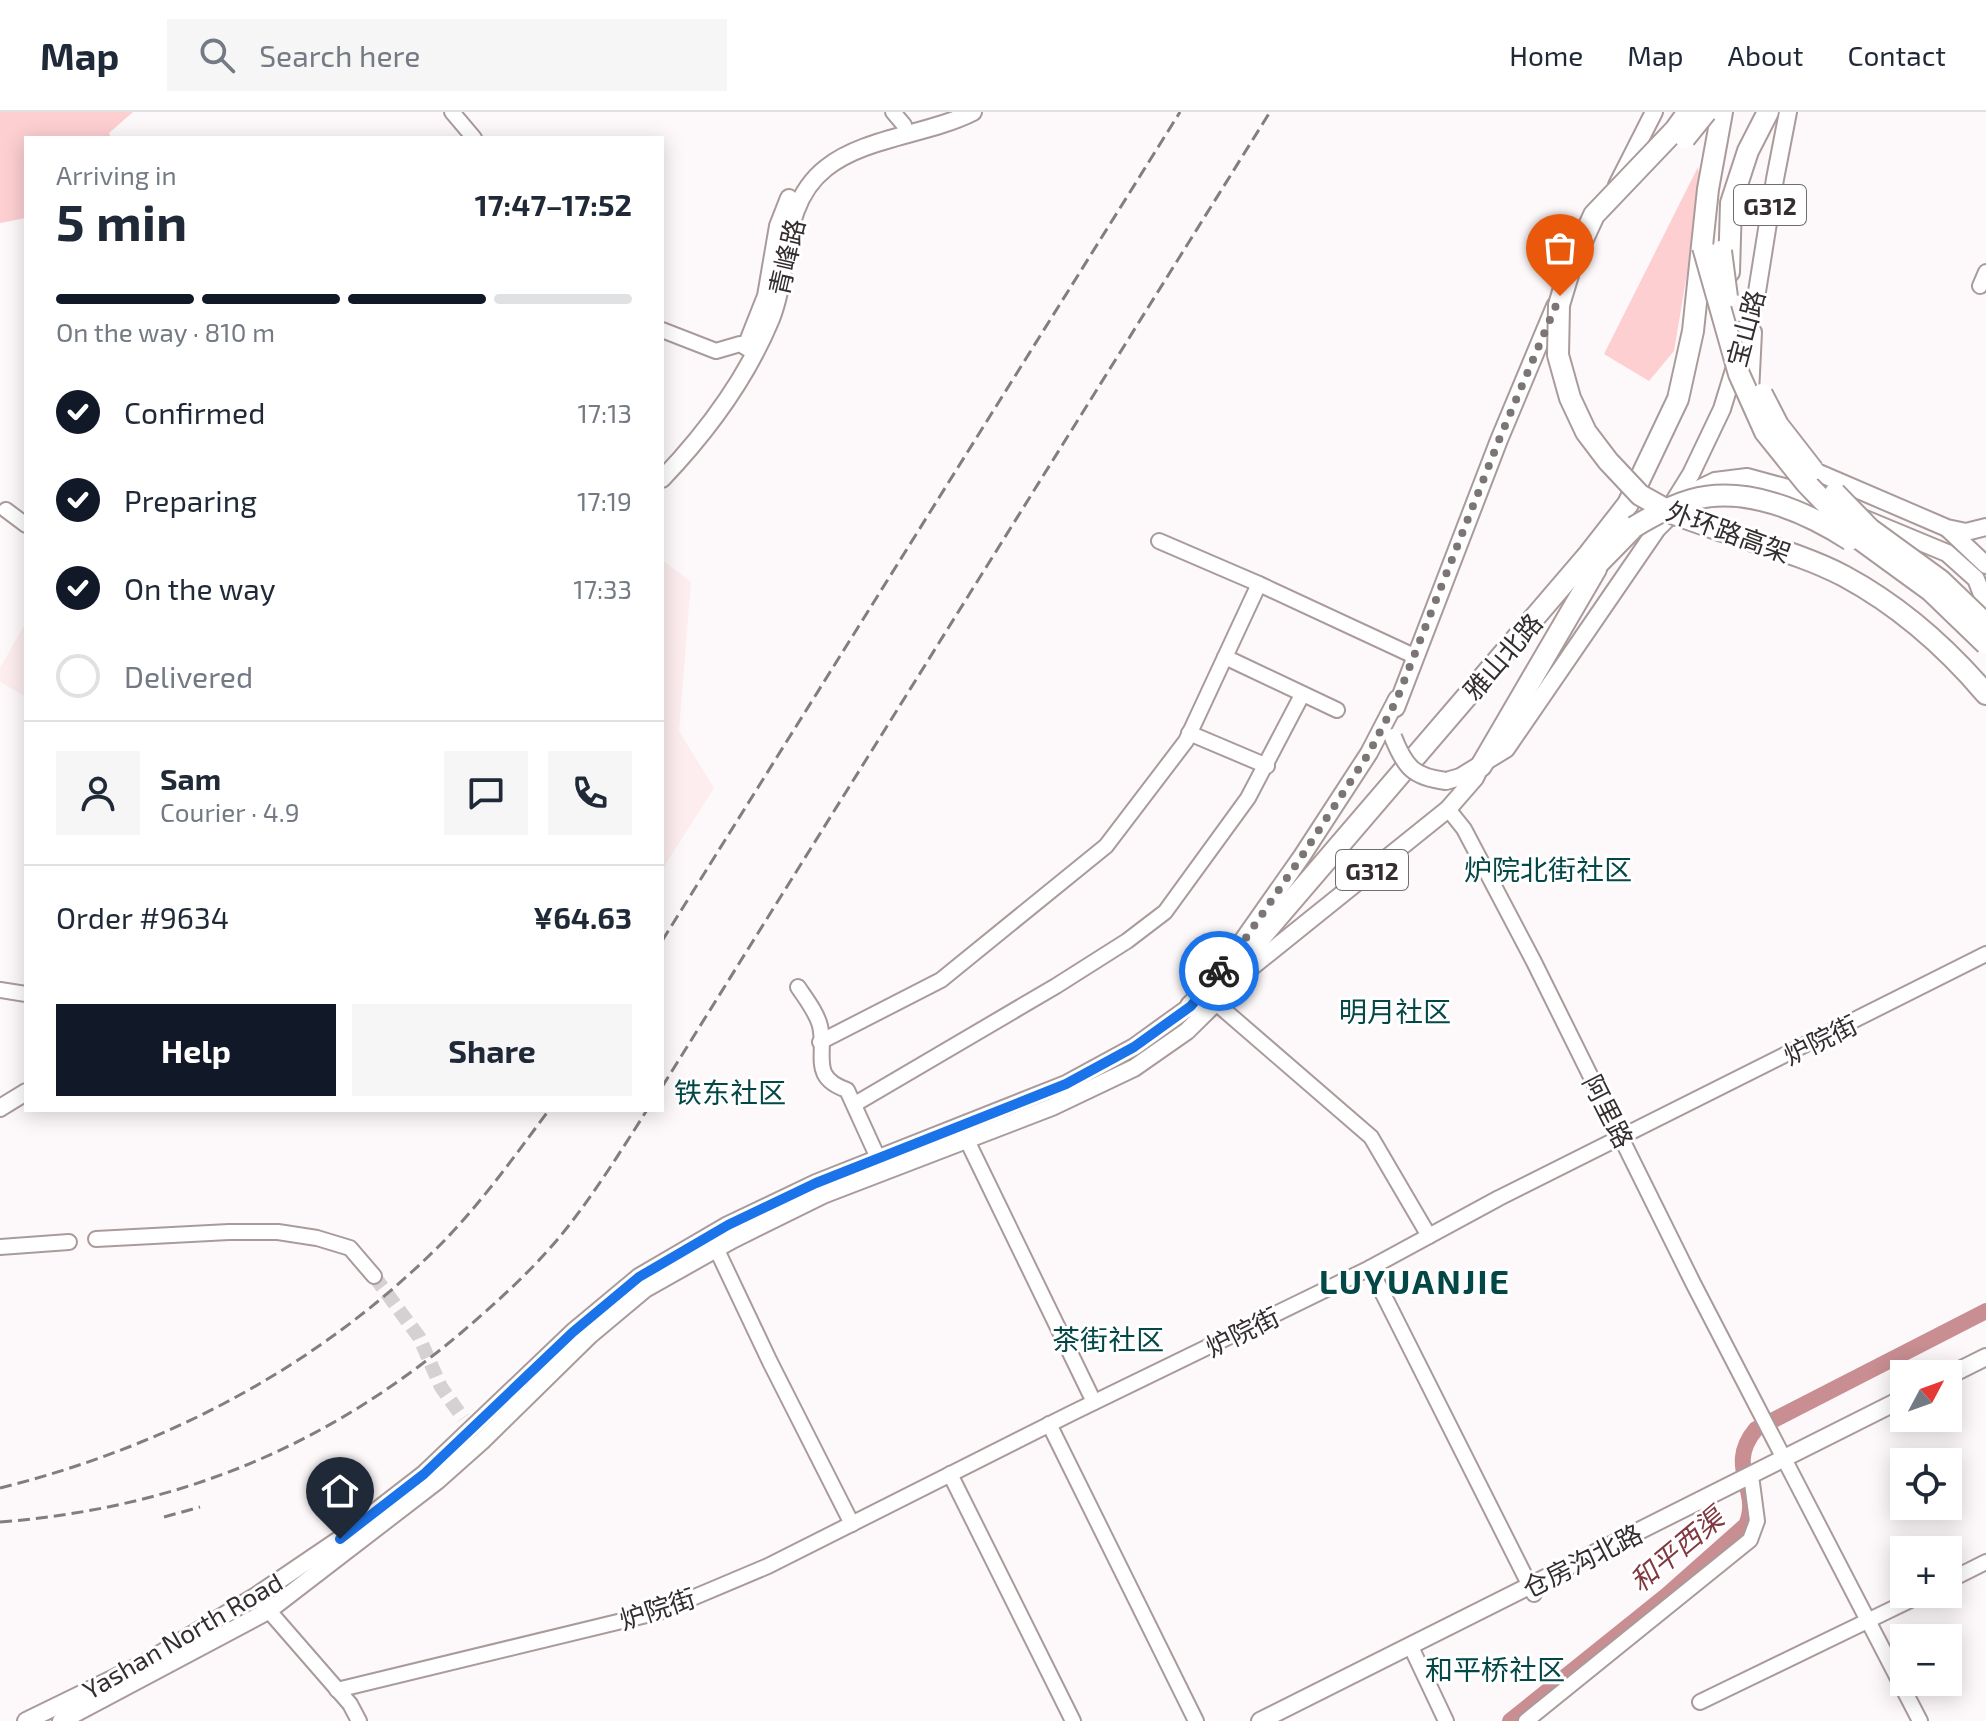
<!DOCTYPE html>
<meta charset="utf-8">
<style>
body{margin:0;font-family:"Exo 2","Noto Sans SC",sans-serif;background:#f6f6f7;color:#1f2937;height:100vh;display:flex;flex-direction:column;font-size:30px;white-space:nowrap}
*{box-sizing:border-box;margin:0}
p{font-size:26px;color:#747a83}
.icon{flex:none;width:44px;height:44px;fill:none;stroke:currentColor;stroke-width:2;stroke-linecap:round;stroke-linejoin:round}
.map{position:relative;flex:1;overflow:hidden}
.details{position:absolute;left:24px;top:24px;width:640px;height:976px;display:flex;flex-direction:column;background:#fff;border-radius:0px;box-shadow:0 4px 20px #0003}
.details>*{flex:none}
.needle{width:52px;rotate:49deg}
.buttons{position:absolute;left:1890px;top:1248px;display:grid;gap:16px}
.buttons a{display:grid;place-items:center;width:72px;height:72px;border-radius:0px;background:#fff;box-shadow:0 4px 20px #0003;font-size:40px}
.pin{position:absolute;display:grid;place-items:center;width:68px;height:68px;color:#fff;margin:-82px -34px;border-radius:50% 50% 50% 0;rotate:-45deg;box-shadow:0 0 8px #0007}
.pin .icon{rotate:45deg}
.courier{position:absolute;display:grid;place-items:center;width:80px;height:80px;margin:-40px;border:6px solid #1a73e8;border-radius:50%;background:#fff;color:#222;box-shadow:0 2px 10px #0007}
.head em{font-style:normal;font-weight:700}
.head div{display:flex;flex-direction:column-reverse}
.head{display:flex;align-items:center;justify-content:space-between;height:136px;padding:0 32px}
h1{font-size:52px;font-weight:700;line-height:60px}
.bar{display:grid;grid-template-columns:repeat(4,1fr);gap:12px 8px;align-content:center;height:96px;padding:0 32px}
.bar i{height:10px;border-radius:6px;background:#e0e1e3}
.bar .active{background:#111827}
.bar p{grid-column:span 4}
.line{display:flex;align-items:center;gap:20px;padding:0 32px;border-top:2px solid #e0e1e3}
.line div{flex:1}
.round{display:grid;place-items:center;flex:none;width:84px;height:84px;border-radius:0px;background:#f6f6f7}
ol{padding:0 32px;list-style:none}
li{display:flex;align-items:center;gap:24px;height:88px}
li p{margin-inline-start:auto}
li .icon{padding:8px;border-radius:50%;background:#111827;color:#fff;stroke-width:4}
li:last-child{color:#747a83}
li i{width:44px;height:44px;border:4px solid #e0e1e3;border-radius:50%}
.primary-button{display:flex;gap:16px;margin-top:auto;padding:16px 32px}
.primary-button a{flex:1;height:92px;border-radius:0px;background:#111827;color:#fff;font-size:32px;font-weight:700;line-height:92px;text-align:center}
.primary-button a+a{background:#f6f6f7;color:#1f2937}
header{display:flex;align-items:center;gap:48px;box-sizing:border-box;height:112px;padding:0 40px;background:#fff;border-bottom:2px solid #e0e1e3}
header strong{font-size:38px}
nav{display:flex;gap:44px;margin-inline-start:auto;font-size:28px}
.search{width:560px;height:72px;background:#f6f6f7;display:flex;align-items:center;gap:20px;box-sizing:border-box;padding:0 28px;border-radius:0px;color:#747a83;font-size:30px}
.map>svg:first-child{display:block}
.built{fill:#fdedee}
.green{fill:#fdcfd1}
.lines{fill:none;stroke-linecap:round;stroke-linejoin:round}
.river{stroke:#c88e92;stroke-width:16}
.minor-tunnel{stroke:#d5d0d1;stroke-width:14;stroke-dasharray:14 7;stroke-linecap:butt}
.minor-casing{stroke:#aa9b9b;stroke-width:18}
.major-casing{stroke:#aa9b9b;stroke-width:20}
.highway-casing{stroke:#aa9b9b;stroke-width:24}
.minor{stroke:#fff;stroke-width:14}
.major{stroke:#fff;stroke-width:16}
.highway{stroke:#fff;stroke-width:20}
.rail{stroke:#827d7e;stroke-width:3;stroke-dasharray:12 6;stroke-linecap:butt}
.major-bridge-casing{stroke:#aa9b9b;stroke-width:20;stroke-linecap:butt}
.highway-bridge-casing{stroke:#aa9b9b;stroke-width:24;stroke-linecap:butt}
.major-bridge{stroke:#fff;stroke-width:16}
.highway-bridge{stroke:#fff;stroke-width:20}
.done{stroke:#7b7576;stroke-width:8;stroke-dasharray:0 14.4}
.route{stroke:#1a73e8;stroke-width:10}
.labels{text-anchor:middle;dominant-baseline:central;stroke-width:6;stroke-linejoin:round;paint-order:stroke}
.shield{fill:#fff;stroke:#726d6d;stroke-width:2}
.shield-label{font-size:24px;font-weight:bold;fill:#352e2f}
.street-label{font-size:26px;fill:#352e2f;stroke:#fff}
.neighbourhood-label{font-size:28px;fill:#044747;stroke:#fff}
.water-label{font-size:28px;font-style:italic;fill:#813841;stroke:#fff}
.district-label{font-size:34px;font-weight:bold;letter-spacing:2px;fill:#044747;stroke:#fff}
</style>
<header>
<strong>Map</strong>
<div class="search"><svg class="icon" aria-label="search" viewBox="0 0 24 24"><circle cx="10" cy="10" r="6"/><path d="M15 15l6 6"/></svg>Search here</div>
<nav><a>Home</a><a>Map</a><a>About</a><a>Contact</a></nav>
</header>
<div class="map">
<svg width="1986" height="1609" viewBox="0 0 1986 1609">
<rect width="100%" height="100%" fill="#fdf9fa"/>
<g class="built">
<polygon points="662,448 691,470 679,619 714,676 662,758"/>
<polygon points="26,510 26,585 0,570 0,556"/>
</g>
<g class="green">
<polygon points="0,0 133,0 109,21 111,26 26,26 26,106 0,111"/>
<polygon points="1698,55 1701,78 1674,239 1649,269 1604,242"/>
</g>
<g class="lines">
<path class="river" d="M 1510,1609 L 1667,1483 L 1746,1413 C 1762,1378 1724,1355 1756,1317 L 1986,1199"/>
<polyline class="minor-tunnel" points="374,1164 419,1225 441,1275 463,1306"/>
<defs>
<g id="minor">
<polyline points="452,0 474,26"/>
<polyline points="893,0 904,13"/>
<polyline points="1980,174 1986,160"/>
<polyline points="662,218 716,239 740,232 753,240"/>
<polyline points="6,398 26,413"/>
<polyline points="1159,429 1259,472 1414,544"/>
<polyline points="1225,545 1337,598"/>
<polyline points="1189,621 1267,654"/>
<polyline points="1448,697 1464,717 1534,850 1693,1171 1920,1609"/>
<path d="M 798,875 C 806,887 817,901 820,914 C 827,943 809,965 847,978 L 878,1046"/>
<polyline points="0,878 26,882"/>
<polyline points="1216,891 1371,1025 1429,1124"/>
<polyline points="820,930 941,868 1106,734 1186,629 1259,472"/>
<polyline points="855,992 1056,874 1127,829 1165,800 1248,686 1302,583"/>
<polyline points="962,1018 1094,1290"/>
<polyline points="96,1127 229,1120 278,1120 317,1126 350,1136 374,1164"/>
<polyline points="0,1135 69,1130"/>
<polyline points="716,1136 770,1250 852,1412"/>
<polyline points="1370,1156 1534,1482"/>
<polyline points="1049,1312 1196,1609"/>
<polyline points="950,1362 1073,1609"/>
<polyline points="1948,1469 1986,1450"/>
<polyline points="256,1484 350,1592 359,1609"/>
<polyline points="1411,1535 1446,1609"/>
<polyline points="337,1578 659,1500 768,1454 1072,1301 1370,1156 1499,1086 1986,842"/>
<polyline points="1700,1590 1923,1482"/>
<polyline points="1526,1609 1750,1428 1757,1409 1752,1371"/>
</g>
<g id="major">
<polyline points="1617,73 1654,0"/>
<polyline points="747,232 766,184 778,114 789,86"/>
<polyline points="1750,281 1753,220"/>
<polyline points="1805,355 1947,416 1966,420 1986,415"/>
<path d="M 662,367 C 706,321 747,265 771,207 C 791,156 779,93 826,56 C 865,25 927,23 973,0"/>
<polyline points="1673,391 1691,362 1722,297 1756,186 1775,67 1788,0"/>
<polyline points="1865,407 1947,441 1976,467 1986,493"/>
<polyline points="1948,417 1986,453"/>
<polyline points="1396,596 1499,328 1555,194"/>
<polyline points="1446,669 1460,665 1506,637 1657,417 1696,378 1715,369 1747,365 1784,375 1821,390"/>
<polyline points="1231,845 1302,744 1369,641 1397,587"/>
<polyline points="0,996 26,980"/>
<polyline points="1948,1264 1986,1245"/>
<polyline points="26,1609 143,1552 256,1484 340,1427 424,1362 573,1220 639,1165 728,1113 816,1071 1066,972 1134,935 1191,894 1198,885"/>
<polyline points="61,1609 268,1499 437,1369 482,1329 590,1223 645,1177 732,1128 823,1083 1052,995 1134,956 1187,919 1254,853 1448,697 1475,666 1481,654"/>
<polyline points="1260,1609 1904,1286"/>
</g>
<g id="highway">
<polyline points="1729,160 1731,91 1748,39 1768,0"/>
<path d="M 1722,419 C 1763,433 1806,444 1844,464 C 1898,493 1946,535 1986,582"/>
<polyline points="1586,464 1634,415"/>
<polyline points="1481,654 1596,457"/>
<polyline points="1191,894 1247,841 1589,442 1628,392 1678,287 1693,219 1708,77 1722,0"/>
</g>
</defs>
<use href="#minor" class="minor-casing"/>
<use href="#major" class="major-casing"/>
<use href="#highway" class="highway-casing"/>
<use href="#minor" class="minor"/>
<use href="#major" class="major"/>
<use href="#highway" class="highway"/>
<g class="rail">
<polyline points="662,829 1180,0"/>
<polyline points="662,975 1270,0"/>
<path d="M 0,1376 C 165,1335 316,1256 438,1135 C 479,1094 514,1045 549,998"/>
<polyline points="164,1405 200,1395"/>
<path d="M 0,1410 C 178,1396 326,1335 462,1220 C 496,1191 529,1161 558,1127 C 591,1087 619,1042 647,998"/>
</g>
<defs>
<path id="major-bridge" d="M 1393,625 C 1405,655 1413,665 1446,669"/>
<g id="highway-bridge">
<polyline points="1688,0 1675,18 1594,103 1571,153 1559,193 1558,243 1570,286 1586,320 1608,349 1640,383 1674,402 1722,419"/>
<polyline points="1685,26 1706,0"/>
<polyline points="1703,135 1739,262 1765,320 1806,371 1861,428 1931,479 1986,532"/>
<polyline points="1721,139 1727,185"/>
<polyline points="1762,282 1778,313 1813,358"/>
<polyline points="1835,381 1870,417 1940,468 1986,512"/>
<path d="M 1634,415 C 1652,404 1670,394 1691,388 C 1745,373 1805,399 1850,428"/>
</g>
</defs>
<use href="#major-bridge" class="major-bridge-casing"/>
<use href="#highway-bridge" class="highway-bridge-casing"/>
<use href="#major-bridge" class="major-bridge"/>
<use href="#highway-bridge" class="highway-bridge"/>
</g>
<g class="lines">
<polyline class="done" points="1219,859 1239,836 1302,744 1369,641 1397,587 1499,328 1560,184"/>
<polyline class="route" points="340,1427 424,1362 573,1220 639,1165 728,1113 816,1071 1066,972 1134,935 1191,894 1219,859"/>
</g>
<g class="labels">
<g class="shield">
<rect x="1734" y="73" width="72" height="40" rx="6"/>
<rect x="1336" y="738" width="72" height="40" rx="6"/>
</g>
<g class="shield-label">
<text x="1770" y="93">G312</text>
<text x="1372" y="758">G312</text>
</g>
<g class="street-label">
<text transform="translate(786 145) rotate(-77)">青峰路</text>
<text transform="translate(1745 216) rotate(-75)">宝山路</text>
<text transform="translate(1729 419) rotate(20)">外环路高架</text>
<text transform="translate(1502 544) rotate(-49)">雅山北路</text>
<text transform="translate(1820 927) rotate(-26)">炉院街</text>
<text transform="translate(1609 999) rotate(63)">阿里路</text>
<text transform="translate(1242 1219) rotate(-26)">炉院街</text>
<text transform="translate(1582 1448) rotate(-27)">仓房沟北路</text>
<text transform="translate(657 1496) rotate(-18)">炉院街</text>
<text transform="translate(182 1523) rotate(-30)">Yashan North Road</text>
</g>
<g class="neighbourhood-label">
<text x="1548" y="757">炉院北街社区</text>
<text x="1395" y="899">明月社区</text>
<text x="730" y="980">铁东社区</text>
<text x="1108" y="1227">茶街社区</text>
<text x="1495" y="1557">和平桥社区</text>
</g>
<g class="water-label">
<text transform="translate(1676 1437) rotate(-40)">和平西渠</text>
</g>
<g class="district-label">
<text x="1415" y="1168">LUYUANJIE</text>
</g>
</g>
</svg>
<div class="buttons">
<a><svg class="needle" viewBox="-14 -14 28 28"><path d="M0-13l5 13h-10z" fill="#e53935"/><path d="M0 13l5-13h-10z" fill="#747a83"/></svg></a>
<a><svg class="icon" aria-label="locate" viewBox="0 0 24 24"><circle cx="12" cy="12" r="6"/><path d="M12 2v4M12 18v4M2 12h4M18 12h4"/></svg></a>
<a>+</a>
<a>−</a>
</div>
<div class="pin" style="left:1560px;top:184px;background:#ea580c"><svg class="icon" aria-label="bag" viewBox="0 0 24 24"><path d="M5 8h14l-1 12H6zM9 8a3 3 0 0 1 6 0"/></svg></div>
<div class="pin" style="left:340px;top:1427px;background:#1f2937"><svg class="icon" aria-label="home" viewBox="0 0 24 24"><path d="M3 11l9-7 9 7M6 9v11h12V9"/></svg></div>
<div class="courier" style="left:1219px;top:859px"><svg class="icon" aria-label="bike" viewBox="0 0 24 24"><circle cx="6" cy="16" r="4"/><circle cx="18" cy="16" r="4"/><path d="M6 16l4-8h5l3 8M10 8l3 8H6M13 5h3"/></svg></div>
<section class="details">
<div class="head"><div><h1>5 min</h1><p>Arriving in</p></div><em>17:47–17:52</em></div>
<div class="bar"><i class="active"></i><i class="active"></i><i class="active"></i><i></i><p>On the way · 810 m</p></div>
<ol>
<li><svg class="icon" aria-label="check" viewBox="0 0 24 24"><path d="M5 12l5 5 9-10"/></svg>Confirmed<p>17:13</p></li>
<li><svg class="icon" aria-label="check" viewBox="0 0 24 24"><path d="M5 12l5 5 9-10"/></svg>Preparing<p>17:19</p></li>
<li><svg class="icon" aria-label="check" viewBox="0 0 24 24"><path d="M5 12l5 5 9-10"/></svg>On the way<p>17:33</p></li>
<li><i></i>Delivered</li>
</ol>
<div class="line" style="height:144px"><a class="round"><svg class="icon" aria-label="person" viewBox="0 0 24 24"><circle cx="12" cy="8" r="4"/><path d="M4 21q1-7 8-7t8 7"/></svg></a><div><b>Sam</b><p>Courier · 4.9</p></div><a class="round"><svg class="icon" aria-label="chat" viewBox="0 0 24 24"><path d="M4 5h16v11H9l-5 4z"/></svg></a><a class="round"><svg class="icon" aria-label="phone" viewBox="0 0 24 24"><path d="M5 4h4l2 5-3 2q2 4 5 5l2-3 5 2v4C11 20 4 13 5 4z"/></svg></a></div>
<div class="line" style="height:104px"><div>Order #9634</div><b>¥64.63</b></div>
<div class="primary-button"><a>Help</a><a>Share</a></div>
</section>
</div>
